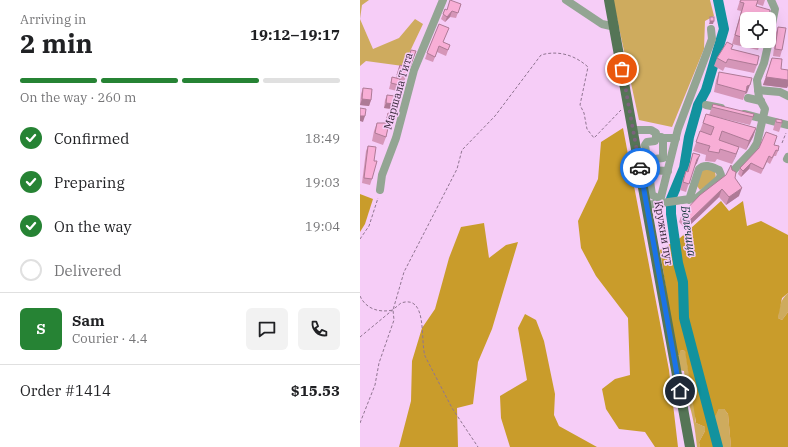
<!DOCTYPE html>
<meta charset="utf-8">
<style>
body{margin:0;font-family:"IBM Plex Serif",serif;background:#f2f2f2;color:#202124;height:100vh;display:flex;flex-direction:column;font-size:15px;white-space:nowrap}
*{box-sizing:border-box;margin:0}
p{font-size:13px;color:#757577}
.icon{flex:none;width:22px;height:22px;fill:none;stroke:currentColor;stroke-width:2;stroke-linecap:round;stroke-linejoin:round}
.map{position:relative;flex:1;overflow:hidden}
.sheet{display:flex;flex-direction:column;background:#fff;width:360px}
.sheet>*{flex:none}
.controls{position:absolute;left:380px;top:12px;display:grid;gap:8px}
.controls a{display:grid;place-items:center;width:36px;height:36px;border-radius:6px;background:#fff;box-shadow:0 4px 16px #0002;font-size:20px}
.pin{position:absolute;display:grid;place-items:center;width:34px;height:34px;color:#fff;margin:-17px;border:2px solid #fff;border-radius:50%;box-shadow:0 1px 4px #0007}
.courier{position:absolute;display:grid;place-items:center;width:40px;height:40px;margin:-20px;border:3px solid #1a73e8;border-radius:50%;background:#fff;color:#222;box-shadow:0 1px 5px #0007}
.summary em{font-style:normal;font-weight:700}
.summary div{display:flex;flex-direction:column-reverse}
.summary{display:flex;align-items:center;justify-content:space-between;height:68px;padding:0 20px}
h1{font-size:26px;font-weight:700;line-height:30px}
.bar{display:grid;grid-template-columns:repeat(4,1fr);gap:6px 4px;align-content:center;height:48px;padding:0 20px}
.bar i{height:5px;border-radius:3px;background:#e0e0e0}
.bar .selected{background:#268334}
.bar p{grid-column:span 4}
.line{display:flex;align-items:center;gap:10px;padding:0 20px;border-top:1px solid #e0e0e0}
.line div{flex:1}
.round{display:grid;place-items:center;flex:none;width:42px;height:42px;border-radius:6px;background:#f2f2f2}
ol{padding:0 20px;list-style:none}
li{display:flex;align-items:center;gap:12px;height:44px}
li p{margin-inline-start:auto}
li .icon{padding:4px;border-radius:50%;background:#268334;color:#fff;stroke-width:4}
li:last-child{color:#757577}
li i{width:22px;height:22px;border:2px solid #e0e0e0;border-radius:50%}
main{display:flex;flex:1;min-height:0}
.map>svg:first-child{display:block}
.green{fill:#ceab5e}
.forest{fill:#c99c2b}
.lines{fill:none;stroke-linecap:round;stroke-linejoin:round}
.river{stroke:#12929e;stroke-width:10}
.path{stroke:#907591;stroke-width:1;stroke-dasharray:3 2;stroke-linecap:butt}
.minor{stroke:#93a593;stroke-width:8}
.major{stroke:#557556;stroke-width:10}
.wall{fill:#d596b8}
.shaded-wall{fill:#ae7a96}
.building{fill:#f8aed6;stroke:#ae7a96}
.done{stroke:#7b627c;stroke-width:4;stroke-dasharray:0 7.2}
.route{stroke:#1a73e8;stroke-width:5}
.labels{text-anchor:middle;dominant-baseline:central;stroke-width:3;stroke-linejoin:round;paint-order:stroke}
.street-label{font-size:11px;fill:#39293a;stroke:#f6cdf7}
.water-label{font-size:12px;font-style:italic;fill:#1a3b3f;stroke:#f6cdf7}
</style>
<main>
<section class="sheet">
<div class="summary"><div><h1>2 min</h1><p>Arriving in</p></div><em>19:12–19:17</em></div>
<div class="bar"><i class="selected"></i><i class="selected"></i><i class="selected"></i><i></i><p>On the way · 260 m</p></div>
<ol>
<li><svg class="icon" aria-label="check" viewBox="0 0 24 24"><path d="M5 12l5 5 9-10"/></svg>Confirmed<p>18:49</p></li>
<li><svg class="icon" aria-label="check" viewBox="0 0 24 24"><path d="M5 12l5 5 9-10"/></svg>Preparing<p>19:03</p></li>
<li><svg class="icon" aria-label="check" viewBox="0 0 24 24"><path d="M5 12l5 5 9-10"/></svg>On the way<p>19:04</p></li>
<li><i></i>Delivered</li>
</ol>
<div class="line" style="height:72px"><b class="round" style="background:#268334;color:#fff">S</b><div><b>Sam</b><p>Courier · 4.4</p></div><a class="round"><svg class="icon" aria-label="chat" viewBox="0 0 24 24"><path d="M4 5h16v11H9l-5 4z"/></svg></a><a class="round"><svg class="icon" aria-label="phone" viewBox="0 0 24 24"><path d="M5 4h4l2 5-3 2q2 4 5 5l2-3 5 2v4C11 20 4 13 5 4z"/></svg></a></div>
<div class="line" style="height:52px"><div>Order #1414</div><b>$15.53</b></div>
</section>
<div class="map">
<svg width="428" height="447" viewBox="0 0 428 447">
<rect width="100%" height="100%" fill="#f6cdf7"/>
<g class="green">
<polygon points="0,0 9,0 2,5 0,19 13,49 39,38 55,19 63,24 43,66 6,61 0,66"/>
<polygon points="253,0 350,0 354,16 345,21 344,49 312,127 279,120"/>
<polygon points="345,168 355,171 356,179 340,190 337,186 338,176"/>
<path d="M 428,293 L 428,312 L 422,320 L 418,318 C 419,308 420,300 428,293 Z"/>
<path d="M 321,350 L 325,351 L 326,354 C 328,372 332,389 335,408 C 336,413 334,418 336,423 L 345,427 L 345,431 L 339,442 L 340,447 L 337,447 C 335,428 332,406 323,390 L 326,389 L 324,371 L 319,370 L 318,356 Z"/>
<polygon points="359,409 364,409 368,414 371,447 360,447 353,420"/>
</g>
<g class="forest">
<polygon points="263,128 309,370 318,447 295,447 285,432 259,429 246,409 242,389 255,379 270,375 268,318 236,276 221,248 218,221 238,179 241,142"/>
<polygon points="0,194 13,199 5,224 0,232"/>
<polygon points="361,201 369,211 383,201 387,226 401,221 428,235 428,293 422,298 418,318 422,320 428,312 428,447 371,447 368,414 364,409 359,409 353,421 360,447 340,447 339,442 345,431 345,427 336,423 325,351 321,350 319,355 316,355 300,250 320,238"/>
<polygon points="124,223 129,258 146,245 158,242 132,329 118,362 113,404 97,408 98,447 39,447 51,401 52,361 62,328 75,309 89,258 101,227"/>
<polygon points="165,314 176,320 184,341 195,394 194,415 199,426 237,447 150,447 141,418 140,396 167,380 158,328"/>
</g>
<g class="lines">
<polyline class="river" points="358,0 364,29 346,90 338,105 329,137 324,168 311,199 311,214 318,263 323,282 324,318 358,447"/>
<g class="path">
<polyline points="422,143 426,133"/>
<polyline points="0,239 9,226 18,198"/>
<path d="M 0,296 C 6,309 19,313 33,310"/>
<path d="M 0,337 L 41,303 C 68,294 60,340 65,356 L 92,408 L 118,447"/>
<path d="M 0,423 L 15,385 L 19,363 L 34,320 L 33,310 L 44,272 L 97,169 L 102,150 L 135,116 L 181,55 C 198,50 215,55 228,67 L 220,105 L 224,113 L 227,129 L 234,138 L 261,110"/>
</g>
<g class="minor">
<polyline points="206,0 242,24 255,27"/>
<polyline points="409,39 415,9 411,0"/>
<polyline points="398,90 420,92 428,96"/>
<polyline points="388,98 401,101"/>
<polyline points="346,105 361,108"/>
<polyline points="384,114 428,125"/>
<polyline points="273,130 291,130 296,133 296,137 301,137"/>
<polyline points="296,137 295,141 287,142 285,145 292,195 298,198 301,197 318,129 352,39 351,29"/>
<polyline points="427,159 428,157"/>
<polyline points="286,160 303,158 303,138 316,138"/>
<polyline points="287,170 308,171"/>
<polyline points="373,171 392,151 397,143 405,109 399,98 397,80 404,63 409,41"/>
<polyline points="20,190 22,175 36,138 54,70 83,0"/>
<path d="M 287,205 L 337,198 L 359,179 L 361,175 L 359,170 C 352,167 345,163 339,169 L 329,200"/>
</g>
<polyline class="major" points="249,0 330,447"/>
</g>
<g class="wall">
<polygon points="380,0 405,0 403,6 397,4 387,19 387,41 401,41 398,50 372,44 381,11 377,10"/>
<polygon points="101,4 96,18 90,17 85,22 81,19 85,9 87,10"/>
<polygon points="418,27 422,50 420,57 413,56 416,33"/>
<polygon points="83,42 90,45 86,56 77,52 73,62 65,59 67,53"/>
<polygon points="371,49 397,65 394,73 365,67 363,71 354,66 357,58"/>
<polygon points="56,51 44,82 40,81 37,91 29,89 32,77 36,78 40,65 46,67"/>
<polygon points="412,58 421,69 427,88 403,85"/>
<polygon points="359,72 387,93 385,94 383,100 354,92 356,80"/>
<polygon points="3,88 11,100 9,106 0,105 1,94"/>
<polygon points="27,95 32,109 24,108 25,100"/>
<polygon points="353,104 393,117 390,125 349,115"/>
<polygon points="28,113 33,124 31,129 28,129 26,137 23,145 12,141 14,131 17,123 25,123"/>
<polygon points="346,114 396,128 393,137 386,150 379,147 372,164 357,159 355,162 345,161 346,155 333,151"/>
<polygon points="416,119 422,123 419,132 413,130"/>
<polygon points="414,145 418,151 416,156 414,156 410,164 407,162 401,174 389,169 381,177 378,174 380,168"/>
<polygon points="8,146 14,161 12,179 10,185 2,183 6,151"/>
<polygon points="333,153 337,163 334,167 326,192 320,190 323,179 326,171 327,171"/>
<polygon points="372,170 379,196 366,205 359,197 326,229 319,222 322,214"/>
</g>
<g class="shaded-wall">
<polygon points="92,11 90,17 85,22 87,17"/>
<polygon points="350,21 354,21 353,24 349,24"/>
<polygon points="406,77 428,80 428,86 427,88 403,85"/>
<polygon points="390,85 387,93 385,94 387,86"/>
<polygon points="2,99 11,100 9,106 0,105"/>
<polygon points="26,103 34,104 32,109 24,108"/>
<polygon points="0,116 5,116 3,122 0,121"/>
<polygon points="396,128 393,137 386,150 389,141"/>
<polygon points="379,147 376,156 372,164 376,154"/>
<polygon points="340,155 337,163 334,167 337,159"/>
<polygon points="391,163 389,169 381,177 383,171"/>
<polygon points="382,188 379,196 366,205 369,197"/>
<polygon points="362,189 359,197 326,229 329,221"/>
</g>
<g class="building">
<polygon points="90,0 101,4 98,13 92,11 87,17 83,14 85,9 87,10"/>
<polygon points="381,0 398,0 396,6 410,10 409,19 387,19 387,39 375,35 384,3 380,2"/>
<rect x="350" y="17" width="4" height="4"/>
<polygon points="79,24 89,28 83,42 90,45 88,50 79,46 75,57 67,53"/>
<polygon points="418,27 426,28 422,50 415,49"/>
<polygon points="367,42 373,45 371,49 399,56 397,65 368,59 366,63 357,58"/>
<polygon points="51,50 56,51 46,77 37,75 40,65 46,67"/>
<polygon points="412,58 422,59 421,69 428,70 428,80 406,77"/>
<polygon points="359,72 392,78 390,85 387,86 386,92 357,84"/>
<polygon points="32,77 40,79 39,85 31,83"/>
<polygon points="3,88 12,89 11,100 2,99"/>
<polygon points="27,95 35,96 34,104 26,103"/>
<polygon points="353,104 394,114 393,117 352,107"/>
<polygon points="0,108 6,109 5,116 0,116"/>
<polygon points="28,113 34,114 33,124 26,123"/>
<polygon points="346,114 396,128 389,141 362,131 359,140 379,147 376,154 360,149 359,153 348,151 350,146 336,142 340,131 351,135 354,127 343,123"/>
<polygon points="416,119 422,120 422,123 416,122"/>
<polygon points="17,123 29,123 26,137 15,133"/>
<polygon points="406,132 417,136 414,145 419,146 418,151 416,150 412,158 409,156 403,169 391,163 383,171 380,168 399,148"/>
<polygon points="8,146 16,147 14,161 17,161 12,179 4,178"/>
<polygon points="333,153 340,155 337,159 329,184 323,182 326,171 328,172"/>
<polygon points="371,165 372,170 376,172 375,178 382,188 369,197 362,189 329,221 322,214 340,195 366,175"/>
</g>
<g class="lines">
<polyline class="done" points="262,69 280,168"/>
<polyline class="route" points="280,168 320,391"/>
</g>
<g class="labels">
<g class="street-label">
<text transform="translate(38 91) rotate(-74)">Маршала Тита</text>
<text transform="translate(304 233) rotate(80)">Кружни пут</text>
</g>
<g class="water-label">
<text transform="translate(329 231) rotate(82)">Болечица</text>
</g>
</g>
</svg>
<div class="controls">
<a><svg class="icon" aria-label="locate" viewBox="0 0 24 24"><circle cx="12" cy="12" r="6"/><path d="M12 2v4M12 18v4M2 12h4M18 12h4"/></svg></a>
</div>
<div class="pin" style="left:262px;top:69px;background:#ea580c"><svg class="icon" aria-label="bag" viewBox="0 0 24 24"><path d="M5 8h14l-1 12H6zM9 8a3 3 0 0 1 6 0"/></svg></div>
<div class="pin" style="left:320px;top:391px;background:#1f2937"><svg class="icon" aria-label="home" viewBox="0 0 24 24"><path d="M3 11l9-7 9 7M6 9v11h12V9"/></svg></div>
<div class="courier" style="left:280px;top:168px"><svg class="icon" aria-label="car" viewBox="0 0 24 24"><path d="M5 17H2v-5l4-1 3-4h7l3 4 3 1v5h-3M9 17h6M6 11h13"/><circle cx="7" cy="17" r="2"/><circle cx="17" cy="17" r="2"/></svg></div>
</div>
</main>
